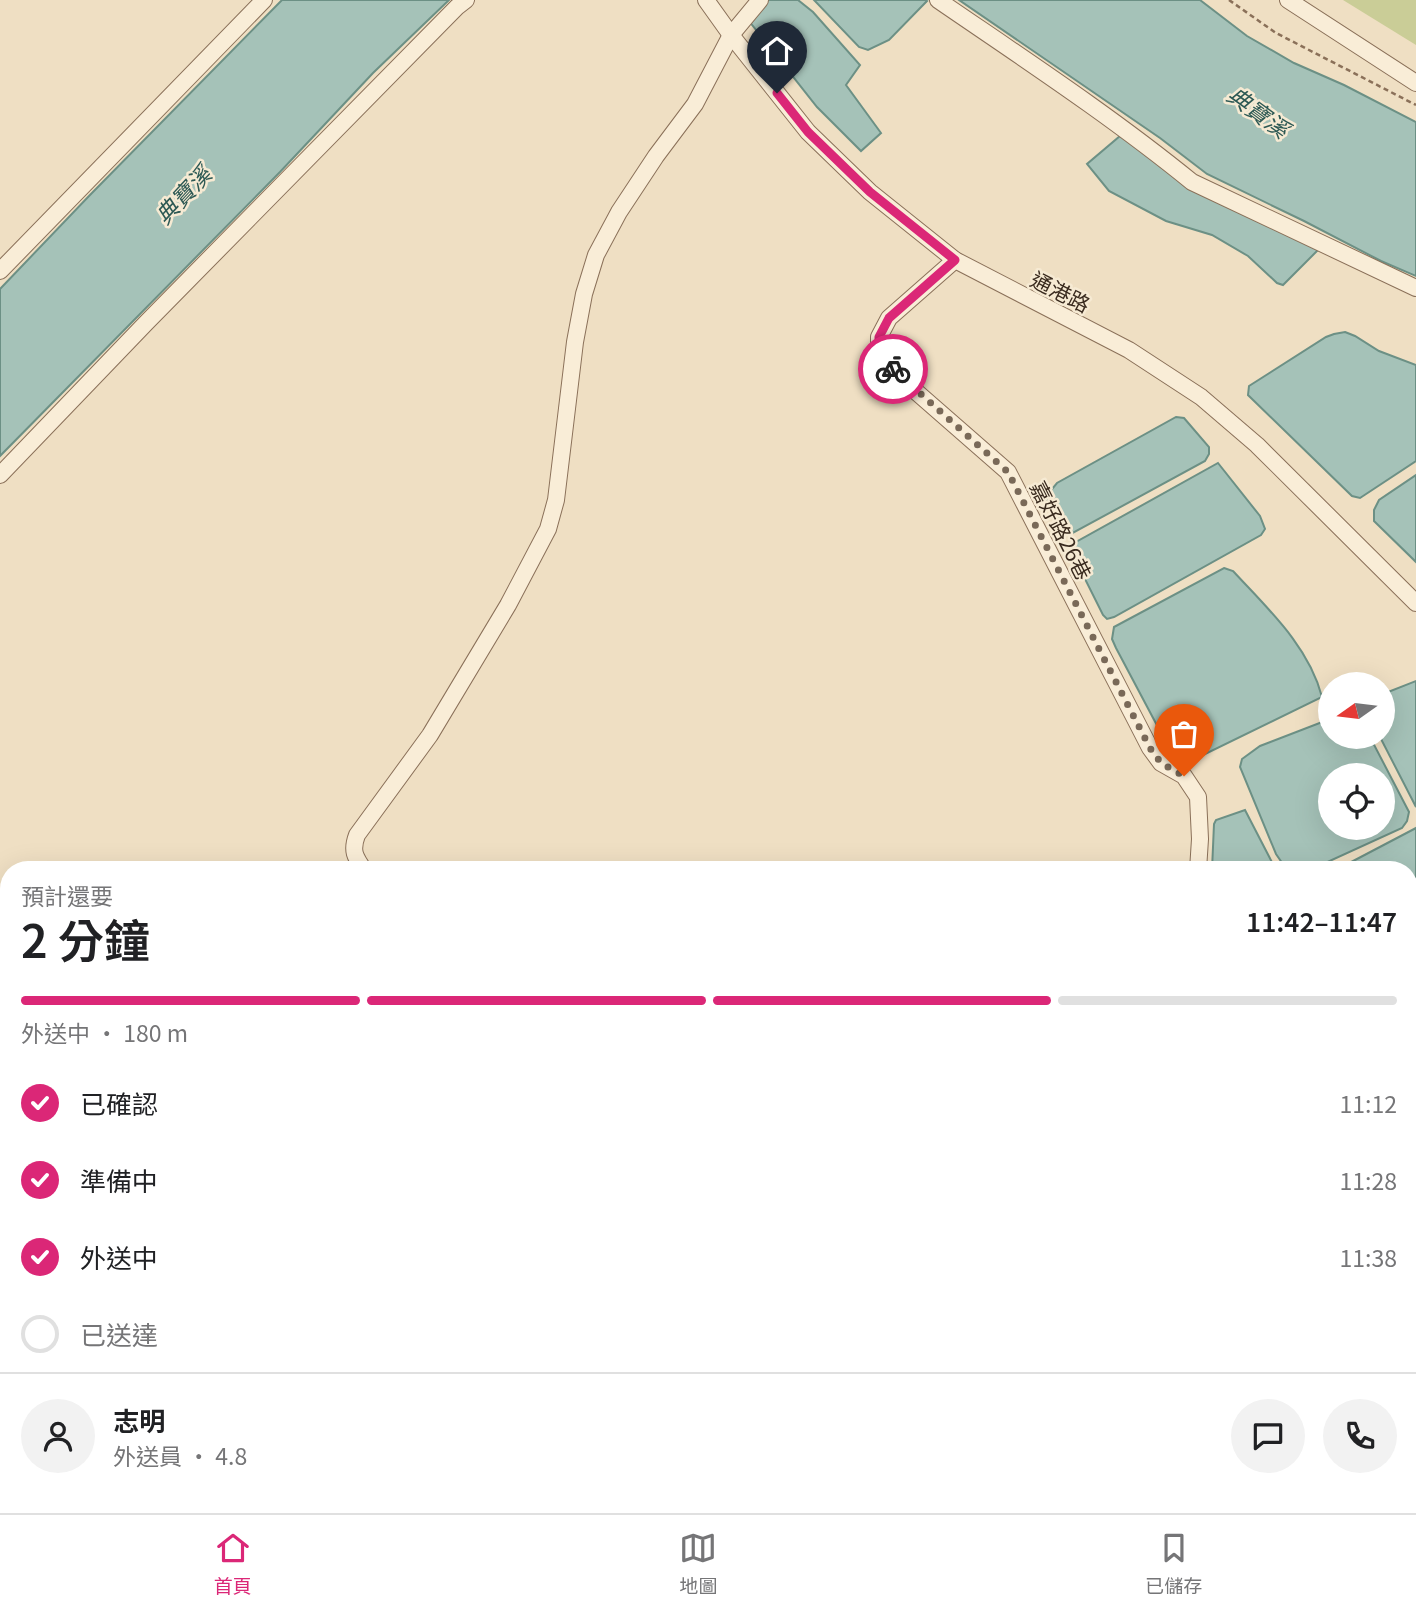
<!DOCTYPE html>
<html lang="zh-TW">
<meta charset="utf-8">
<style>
body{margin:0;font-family:Georgia,"Noto Sans TC",serif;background:#f2f2f2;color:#202124;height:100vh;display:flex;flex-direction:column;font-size:26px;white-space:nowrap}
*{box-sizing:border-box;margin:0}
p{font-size:23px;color:#757577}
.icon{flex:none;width:38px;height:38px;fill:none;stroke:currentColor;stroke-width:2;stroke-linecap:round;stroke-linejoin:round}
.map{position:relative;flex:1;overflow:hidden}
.side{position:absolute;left:0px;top:861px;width:1418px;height:653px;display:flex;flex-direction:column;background:#fff;border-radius:28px 28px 0 0;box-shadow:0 7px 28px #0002}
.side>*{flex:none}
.needle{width:46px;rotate:256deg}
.fabs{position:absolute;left:1318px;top:672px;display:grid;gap:14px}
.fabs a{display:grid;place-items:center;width:77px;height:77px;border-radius:50%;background:#fff;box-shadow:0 7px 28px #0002;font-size:35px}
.pin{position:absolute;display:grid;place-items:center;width:60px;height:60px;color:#fff;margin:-72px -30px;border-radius:50% 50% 50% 0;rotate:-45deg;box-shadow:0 0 7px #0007}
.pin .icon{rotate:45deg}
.courier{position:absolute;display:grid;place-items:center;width:70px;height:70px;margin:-35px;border:5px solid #db2777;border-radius:50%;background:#fff;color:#222;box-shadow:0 2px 9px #0007}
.headline em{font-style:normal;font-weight:600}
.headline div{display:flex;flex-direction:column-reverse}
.headline{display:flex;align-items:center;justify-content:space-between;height:119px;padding:0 21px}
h1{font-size:46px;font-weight:600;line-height:52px}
.bar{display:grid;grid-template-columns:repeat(4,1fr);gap:10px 7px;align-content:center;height:84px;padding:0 21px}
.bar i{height:9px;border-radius:5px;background:#e0e0e0}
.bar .selected{background:#db2777}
.bar p{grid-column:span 4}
.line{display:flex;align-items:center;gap:18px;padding:0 21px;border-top:2px solid #e0e0e0}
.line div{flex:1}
.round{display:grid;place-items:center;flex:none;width:74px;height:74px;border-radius:37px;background:#f2f2f2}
ol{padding:0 21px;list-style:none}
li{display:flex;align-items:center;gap:21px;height:77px}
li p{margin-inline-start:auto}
li .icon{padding:7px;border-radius:50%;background:#db2777;color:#fff;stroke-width:4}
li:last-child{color:#757577}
li i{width:38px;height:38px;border:4px solid #e0e0e0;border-radius:50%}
.tabs{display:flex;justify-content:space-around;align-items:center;height:98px;border-top:2px solid #e0e0e0;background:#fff;font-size:19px;color:#757577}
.tabs a{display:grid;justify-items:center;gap:4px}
.tabs .selected{color:#db2777}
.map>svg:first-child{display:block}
.green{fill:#cacd97}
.water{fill:#a5c2b8;stroke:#6c9085;stroke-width:2;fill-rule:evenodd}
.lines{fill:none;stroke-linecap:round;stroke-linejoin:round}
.minor-casing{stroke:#8a7059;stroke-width:18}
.path{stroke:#8a7059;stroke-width:2.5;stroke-dasharray:5 3.5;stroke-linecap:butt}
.minor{stroke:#f9edd7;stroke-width:16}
.done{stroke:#796958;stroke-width:7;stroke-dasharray:0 12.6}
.route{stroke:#db2777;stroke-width:9}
.labels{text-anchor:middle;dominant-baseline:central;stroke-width:5;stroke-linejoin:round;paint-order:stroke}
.street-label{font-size:21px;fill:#392a1e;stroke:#f6ead3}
.water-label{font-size:23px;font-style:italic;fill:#2d5954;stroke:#f6ead3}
</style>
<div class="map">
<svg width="1416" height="1513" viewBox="0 0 1416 1513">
<rect width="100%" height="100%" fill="#efdfc3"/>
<polygon class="green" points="1343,0 1416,0 1416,45"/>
<g class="water">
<polygon points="282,0 449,0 373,73 280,172 0,456 0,289 89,196"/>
<polygon points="768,0 798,0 813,12 860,65 846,85 881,133 861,151 817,107 749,21"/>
<polygon points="814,0 925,0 927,1 889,40 868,50 859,47"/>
<polygon points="959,0 1200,0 1247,36 1294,63 1344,85 1416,122 1416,276 1381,261 1304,221 1207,174 1160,138"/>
<polygon points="1120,136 1318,250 1283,285 1277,283 1248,256 1212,235 1166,221 1109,191 1087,164"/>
<polygon points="1345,332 1355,336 1379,351 1416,365 1416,461 1360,498 1352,496 1248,395 1249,386 1326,337 1334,334"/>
<polygon points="1176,417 1184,418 1209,447 1209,454 1205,461 1069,535 1065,534 1047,499 1047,495 1057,483"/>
<polygon points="1218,463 1260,516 1265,529 1261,535 1114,617 1107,619 1103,615 1073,555 1072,550 1076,542"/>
<polygon points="1416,475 1416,562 1374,521 1374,510 1379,500"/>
<path d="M 1224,568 L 1233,571 C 1267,608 1309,646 1322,697 L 1197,758 L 1181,757 L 1169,748 L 1116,648 L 1112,639 L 1114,627 Z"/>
<polygon points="1416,681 1416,807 1380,737 1382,737 1383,694"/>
<path d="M 1330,719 L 1330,737 L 1370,737 L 1409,812 L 1407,821 L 1402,828 L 1310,870 L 1287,870 L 1276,854 L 1240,767 L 1242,759 L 1260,746 ZM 1330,775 L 1382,775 L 1382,828 L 1330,828 Z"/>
<polygon points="1245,810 1276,870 1212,870 1214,824 1216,820"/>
<polygon points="1416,828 1416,904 1409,908 1409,870 1336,870"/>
<polygon points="1416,1052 1416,1109 1409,1096 1409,1056"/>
<polygon points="1409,1126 1416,1140 1416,1156 1409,1161"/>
</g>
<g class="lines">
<defs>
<g id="minor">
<polyline points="706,0 731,35 808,132 870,192 955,260 1129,350 1201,397 1257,445 1416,603"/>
<path d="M 938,0 C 1024,59 1111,116 1192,182 L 1416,288"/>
<polyline points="1288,0 1416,83"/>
<polyline points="955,260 889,318 879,337 879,354 897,375 1008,472 1150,748 1161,763 1184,776 1198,797 1200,839 1198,870"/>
<polyline points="0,271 264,0"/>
<polyline points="0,475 146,323 457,7 466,0"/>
<path d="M 364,870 C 355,857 351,851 357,835 L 430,735 L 508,605 L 548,529 L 556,500 L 575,342 L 584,294 L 596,255 L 619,212 L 656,156 L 695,104 L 731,35 L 760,0"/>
<polyline points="0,1151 9,1150"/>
<polyline points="294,1505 299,1513"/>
<polyline points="1046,1505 1049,1513"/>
<polyline points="1127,1505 1131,1513"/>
<polyline points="1310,1505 1313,1513"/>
<polyline points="713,1513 728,1505"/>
</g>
</defs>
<use href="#minor" class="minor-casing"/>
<polyline class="path" points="1229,0 1276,33 1416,105"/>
<use href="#minor" class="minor"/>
</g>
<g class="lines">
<polyline class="done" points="893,369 1008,472 1150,748 1161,763 1184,776"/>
<polyline class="route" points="777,93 808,132 870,192 955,260 889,318 879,337 879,354 893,369"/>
</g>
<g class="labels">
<g class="street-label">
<text transform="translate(1061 291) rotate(27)">通港路</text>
<text transform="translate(1062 530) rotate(63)">嘉好路26巷</text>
</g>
<g class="water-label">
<text transform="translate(1259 111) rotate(36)">典寶溪</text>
<text transform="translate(182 194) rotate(-47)">典寶溪</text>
</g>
</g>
</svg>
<div class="fabs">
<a><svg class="needle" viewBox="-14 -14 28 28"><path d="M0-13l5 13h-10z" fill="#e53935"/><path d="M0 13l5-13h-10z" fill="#757577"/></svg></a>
<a><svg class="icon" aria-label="locate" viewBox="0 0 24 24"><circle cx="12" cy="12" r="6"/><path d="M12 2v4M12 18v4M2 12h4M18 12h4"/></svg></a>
</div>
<div class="pin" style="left:1184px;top:776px;background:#ea580c"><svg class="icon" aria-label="bag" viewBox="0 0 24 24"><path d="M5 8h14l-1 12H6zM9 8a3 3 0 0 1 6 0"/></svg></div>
<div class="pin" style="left:777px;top:93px;background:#1f2937"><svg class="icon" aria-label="home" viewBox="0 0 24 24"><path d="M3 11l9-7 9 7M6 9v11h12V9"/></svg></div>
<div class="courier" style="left:893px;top:369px"><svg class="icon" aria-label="bike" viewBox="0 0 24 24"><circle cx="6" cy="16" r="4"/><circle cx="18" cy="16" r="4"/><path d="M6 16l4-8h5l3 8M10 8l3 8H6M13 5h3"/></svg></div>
<section class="side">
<div class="headline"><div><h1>2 分鐘</h1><p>預計還要</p></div><em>11:42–11:47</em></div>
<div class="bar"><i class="selected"></i><i class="selected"></i><i class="selected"></i><i></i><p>外送中 · 180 m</p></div>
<ol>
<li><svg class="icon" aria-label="check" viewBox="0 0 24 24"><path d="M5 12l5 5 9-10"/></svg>已確認<p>11:12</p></li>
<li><svg class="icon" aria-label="check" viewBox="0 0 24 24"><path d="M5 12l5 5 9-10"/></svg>準備中<p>11:28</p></li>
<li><svg class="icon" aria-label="check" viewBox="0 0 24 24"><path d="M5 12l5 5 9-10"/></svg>外送中<p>11:38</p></li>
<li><i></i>已送達</li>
</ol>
<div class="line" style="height:126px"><a class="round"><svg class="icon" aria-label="person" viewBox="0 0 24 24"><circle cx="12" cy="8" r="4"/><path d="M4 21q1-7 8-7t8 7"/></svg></a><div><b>志明</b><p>外送員 · 4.8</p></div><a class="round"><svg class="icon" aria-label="chat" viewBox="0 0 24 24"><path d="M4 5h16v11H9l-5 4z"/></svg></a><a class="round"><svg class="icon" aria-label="phone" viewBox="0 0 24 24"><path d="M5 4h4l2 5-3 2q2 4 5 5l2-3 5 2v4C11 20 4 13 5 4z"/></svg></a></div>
</section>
</div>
<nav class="tabs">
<a class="selected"><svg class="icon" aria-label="home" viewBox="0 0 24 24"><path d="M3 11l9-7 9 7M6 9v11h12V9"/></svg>首頁</a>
<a><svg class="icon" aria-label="map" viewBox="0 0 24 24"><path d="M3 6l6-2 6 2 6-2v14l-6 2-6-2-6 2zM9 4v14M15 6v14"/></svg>地圖</a>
<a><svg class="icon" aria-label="saved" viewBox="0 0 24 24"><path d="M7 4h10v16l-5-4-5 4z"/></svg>已儲存</a>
</nav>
